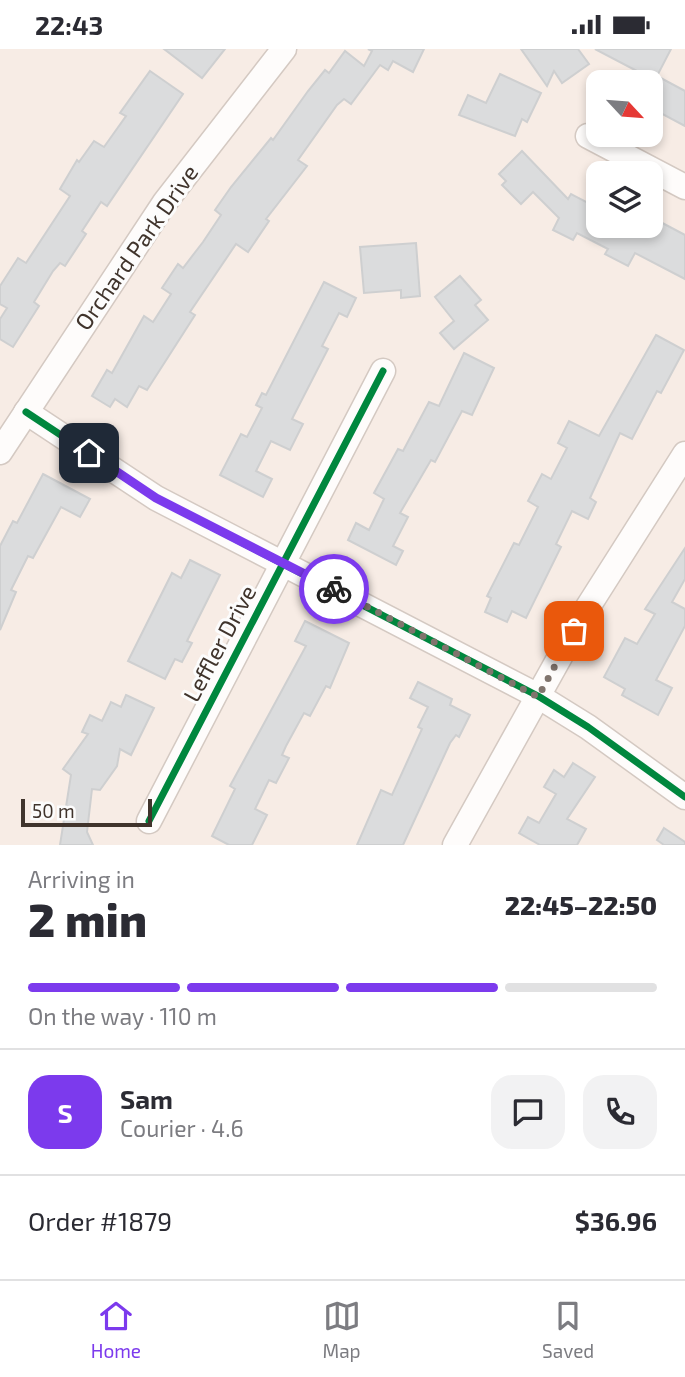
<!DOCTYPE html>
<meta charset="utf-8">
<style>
body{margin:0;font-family:"Exo 2",sans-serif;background:#f2f2f3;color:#2b2b33;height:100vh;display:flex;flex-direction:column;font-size:26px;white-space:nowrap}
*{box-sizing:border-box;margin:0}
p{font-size:23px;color:#7c7c81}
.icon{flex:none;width:38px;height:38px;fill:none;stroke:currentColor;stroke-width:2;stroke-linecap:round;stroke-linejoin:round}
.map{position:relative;height:796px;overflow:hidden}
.drawer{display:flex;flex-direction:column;background:#fff;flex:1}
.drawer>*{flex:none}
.needle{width:46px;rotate:116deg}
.tools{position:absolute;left:586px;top:21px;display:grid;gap:14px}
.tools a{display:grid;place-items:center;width:77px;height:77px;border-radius:14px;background:#fff;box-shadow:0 4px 10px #0003;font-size:35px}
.scale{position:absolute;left:21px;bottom:18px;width:131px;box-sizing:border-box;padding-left:7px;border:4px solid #40342c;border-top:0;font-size:19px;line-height:24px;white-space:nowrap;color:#40342c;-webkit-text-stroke:5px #fcfcfc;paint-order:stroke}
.pin{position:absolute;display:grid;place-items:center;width:60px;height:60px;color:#fff;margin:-30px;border-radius:14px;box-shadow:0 4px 10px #0006}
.courier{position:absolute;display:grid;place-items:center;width:70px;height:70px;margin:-35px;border:5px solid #7c3aed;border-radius:50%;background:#fff;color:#222;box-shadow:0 2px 9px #0007}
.head em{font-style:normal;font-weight:800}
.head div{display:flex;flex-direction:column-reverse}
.head{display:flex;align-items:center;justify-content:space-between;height:119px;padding:0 28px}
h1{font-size:46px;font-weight:800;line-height:52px}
.bar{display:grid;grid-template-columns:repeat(4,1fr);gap:10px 7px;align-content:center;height:84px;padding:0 28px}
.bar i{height:9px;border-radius:5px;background:#e1e1e2}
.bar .on{background:#7c3aed}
.bar p{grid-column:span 4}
.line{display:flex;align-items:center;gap:18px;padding:0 28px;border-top:2px solid #e1e1e2}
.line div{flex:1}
.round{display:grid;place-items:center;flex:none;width:74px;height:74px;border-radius:21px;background:#f2f2f3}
.status{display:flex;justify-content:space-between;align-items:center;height:49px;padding:0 35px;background:#fff;direction:ltr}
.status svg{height:19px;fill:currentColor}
.dock{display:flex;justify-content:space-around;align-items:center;height:98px;border-top:2px solid #e1e1e2;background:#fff;font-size:19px;color:#7c7c81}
.dock a{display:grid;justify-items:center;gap:4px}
.dock .on{color:#7c3aed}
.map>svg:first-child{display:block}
.building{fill:#dbdcdd;stroke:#cecfd0;stroke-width:2}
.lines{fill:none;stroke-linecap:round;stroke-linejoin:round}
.minor-casing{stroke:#d4c9c2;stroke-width:27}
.minor{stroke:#fefcfb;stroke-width:24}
.cycleway-casing{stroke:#fcfcfc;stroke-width:11}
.cycleway{stroke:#00873e;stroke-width:7}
.done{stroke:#80746d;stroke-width:7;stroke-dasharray:0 12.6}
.route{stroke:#7c3aed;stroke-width:9}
.labels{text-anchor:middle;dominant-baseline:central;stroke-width:6;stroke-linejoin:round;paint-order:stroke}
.street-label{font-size:23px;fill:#40342c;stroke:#fcfcfc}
</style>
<div class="status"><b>22:43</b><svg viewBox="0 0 49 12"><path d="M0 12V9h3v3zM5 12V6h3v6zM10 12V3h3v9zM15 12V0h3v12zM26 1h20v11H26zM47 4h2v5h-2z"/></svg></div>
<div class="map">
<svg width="685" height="796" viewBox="0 0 685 796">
<rect width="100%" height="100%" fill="#f7ece5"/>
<g class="building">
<polygon points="164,0 225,0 202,29"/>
<polygon points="368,0 424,0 413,23 393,12 388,21 380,16 351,55 344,50 337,56 298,111 307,117 266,170 269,172 248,203 236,195 190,263 195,266 147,341 139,337 127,358 115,350 110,358 92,347 107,321 112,324 144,267 153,273 171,245 162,239 178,215 183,219 203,193 221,166 215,161 231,138 271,89 273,91 308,42 325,21 329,24 345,2 364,17 372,2"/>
<polygon points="521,0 578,0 589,15 562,34 554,22 547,37"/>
<polygon points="595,0 671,0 657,27 685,42 685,77 651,59 651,33 631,33 637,22"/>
<polygon points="150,22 183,45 107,157 101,153 82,182 86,185 65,217 60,214 53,222 34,253 39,257 13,298 0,290 0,270 7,259 0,255 0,237 18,209 26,214 70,147 60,140 77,111 79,113 94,92 104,98 126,67 120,64"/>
<polygon points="500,25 541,44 527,73 522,70 515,87 459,66 468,46 486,54"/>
<polygon points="522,102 568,150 571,145 598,159 598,177 651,177 651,168 685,186 685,230 635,204 628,217 605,205 608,200 577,184 573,191 553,181 559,169 533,143 521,155 502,136 506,132 499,125"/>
<polygon points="416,194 420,247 401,249 401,241 364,244 360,198"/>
<polygon points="460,227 481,251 475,256 488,271 454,300 440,284 454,272 435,248"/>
<polygon points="324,233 356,249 347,268 339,264 322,297 328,300 292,370 303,375 290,401 271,392 256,422 272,430 263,448 220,426 241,385 247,388 262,359 256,356 262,344 266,346"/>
<polygon points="656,286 684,301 661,344 657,342 632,390 620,384 590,449 596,453 588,470 572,462 556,495 561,498 526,569 512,562 507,573 485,563 491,549 487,547 514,494 519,496 538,458 528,452 542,425 551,430 567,399 558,394 569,372 599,387"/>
<polygon points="464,304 494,319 472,366 462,362 435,413 431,411 400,464 408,468 393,497 403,502 396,516 348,491 356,474 369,481 384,450 374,444 398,400 403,402 429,353 439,357"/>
<polygon points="43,425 90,450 80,468 61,458 33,509 28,507 11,541 16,543 0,581 0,497 13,472 17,474"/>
<polygon points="685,499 685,530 672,553 685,560 685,577 656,631 672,639 658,666 622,646 625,640 604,628 625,589 637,595 655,565 645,560"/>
<polygon points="190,511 220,526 187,592 192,594 182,613 175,610 165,630 128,612 172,524 181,529"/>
<polygon points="305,572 349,594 330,639 326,637 310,667 304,664 286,697 282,706 289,709 276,734 269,731 255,760 267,766 252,796 229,796 212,787 235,740 230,737 306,597 295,592"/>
<polygon points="418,633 452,650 450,656 470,666 459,688 456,686 450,694 403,796 357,796 381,741 392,746 422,680 418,678 428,658 410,649"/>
<polygon points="126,646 154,659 131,706 120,700 117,717 100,741 92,740 87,783 93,796 60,796 71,726 63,720 88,685 82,683 90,666 102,672 111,653 121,658"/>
<polygon points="573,714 595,728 567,770 586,780 577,796 540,796 519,784 528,768 539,774 556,745 544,738 554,721 564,728"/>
<polygon points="664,779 685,793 685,796 664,796 657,791"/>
</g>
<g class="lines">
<defs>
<g id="minor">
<polyline points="588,87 685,138"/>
<polyline points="26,363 156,449 538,647 588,678 685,748"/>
<polyline points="0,403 165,153 284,0"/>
<polyline points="149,772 383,322"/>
<polyline points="455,796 586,561 685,405"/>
</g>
</defs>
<use href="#minor" class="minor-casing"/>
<use href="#minor" class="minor"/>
<defs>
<g id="cycleway">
<polyline points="26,363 156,449 538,647 588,678 685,748"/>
<polyline points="149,772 383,322"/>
</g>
</defs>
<use href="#cycleway" class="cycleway-casing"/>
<use href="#cycleway" class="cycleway"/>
</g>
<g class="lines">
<polyline class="done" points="334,540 538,648 574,582"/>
<polyline class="route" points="89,404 156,449 334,540"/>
</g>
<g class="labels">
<g class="street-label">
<text transform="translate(136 198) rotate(-55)">Orchard Park Drive</text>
<text transform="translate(219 594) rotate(-62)">Leffler Drive</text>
</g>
</g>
</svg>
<div class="tools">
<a><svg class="needle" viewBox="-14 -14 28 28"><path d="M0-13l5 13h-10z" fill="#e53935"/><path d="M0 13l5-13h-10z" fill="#7c7c81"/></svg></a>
<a><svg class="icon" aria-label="layers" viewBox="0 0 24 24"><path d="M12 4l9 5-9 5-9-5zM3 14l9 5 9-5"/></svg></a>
</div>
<div class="scale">50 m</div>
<div class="pin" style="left:574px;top:582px;background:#ea580c"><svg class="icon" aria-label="bag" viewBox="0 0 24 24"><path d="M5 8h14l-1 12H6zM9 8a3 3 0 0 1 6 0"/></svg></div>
<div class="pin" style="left:89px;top:404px;background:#1f2937"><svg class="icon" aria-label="home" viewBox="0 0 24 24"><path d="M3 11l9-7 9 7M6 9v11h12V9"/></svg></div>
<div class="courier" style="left:334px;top:540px"><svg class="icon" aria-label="bike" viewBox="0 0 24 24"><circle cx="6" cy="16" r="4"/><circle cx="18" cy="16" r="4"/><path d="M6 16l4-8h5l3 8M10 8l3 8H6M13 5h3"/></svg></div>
</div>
<section class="drawer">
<div class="head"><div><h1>2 min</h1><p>Arriving in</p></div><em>22:45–22:50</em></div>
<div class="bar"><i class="on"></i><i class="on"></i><i class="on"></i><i></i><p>On the way · 110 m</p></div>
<div class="line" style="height:126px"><b class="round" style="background:#7c3aed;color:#fff">S</b><div><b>Sam</b><p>Courier · 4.6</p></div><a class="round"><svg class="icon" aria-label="chat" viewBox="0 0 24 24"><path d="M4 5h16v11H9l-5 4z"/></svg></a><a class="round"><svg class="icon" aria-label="phone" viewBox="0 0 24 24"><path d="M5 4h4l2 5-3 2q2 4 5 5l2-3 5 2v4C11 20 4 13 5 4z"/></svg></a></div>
<div class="line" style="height:91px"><div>Order #1879</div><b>$36.96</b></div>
</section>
<nav class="dock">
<a class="on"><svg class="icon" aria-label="home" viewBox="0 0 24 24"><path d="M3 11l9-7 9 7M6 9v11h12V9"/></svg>Home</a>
<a><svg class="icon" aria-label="map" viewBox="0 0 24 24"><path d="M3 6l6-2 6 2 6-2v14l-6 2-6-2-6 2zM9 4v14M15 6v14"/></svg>Map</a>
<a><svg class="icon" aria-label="saved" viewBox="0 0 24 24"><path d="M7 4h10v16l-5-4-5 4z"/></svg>Saved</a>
</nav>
